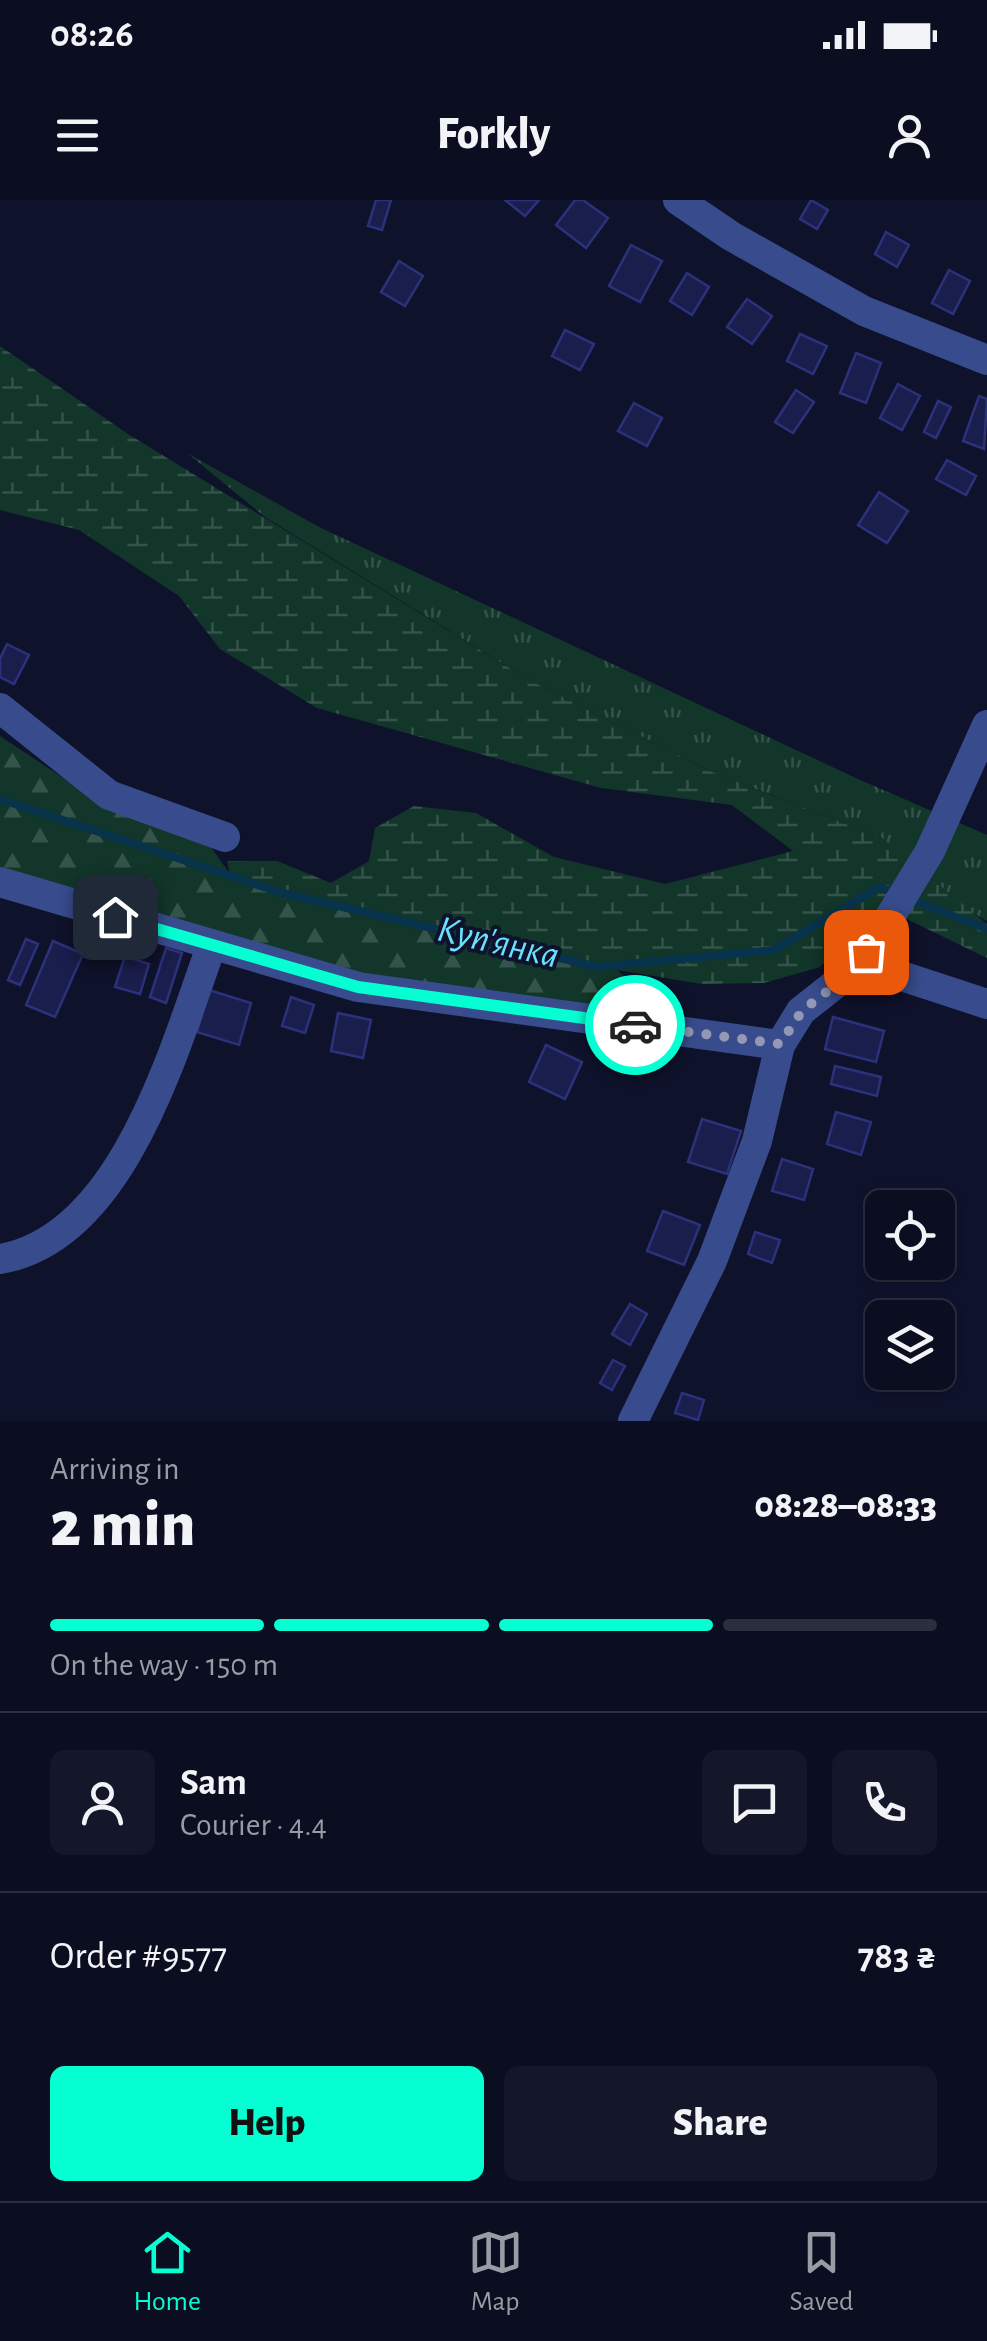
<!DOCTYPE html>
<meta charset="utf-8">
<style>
body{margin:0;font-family:"Alegreya Sans",sans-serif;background:#141729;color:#f1f3f6;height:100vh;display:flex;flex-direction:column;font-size:38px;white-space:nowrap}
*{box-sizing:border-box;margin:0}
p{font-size:32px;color:#9a9ca5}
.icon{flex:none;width:55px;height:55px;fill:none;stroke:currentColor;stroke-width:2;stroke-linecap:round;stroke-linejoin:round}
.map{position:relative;height:1221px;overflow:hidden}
.drawer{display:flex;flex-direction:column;background:#0b0e20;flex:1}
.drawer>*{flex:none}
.controls{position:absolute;left:865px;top:990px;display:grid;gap:20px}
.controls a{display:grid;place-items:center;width:90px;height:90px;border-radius:15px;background:#0b0e20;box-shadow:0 2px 8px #0004,0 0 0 2px #2b2e3e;font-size:50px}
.pin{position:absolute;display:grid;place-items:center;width:85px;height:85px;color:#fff;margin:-42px;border-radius:20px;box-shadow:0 5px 15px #0006}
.courier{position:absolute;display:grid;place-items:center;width:100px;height:100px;margin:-50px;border:8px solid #05ffd2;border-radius:50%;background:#fff;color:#222;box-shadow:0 2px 12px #0007}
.overview em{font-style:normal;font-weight:800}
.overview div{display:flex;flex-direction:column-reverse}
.overview{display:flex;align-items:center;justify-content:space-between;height:170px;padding:0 50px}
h1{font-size:65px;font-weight:800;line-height:75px}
.bar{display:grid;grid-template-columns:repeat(4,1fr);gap:15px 10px;align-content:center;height:120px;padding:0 50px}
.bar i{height:12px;border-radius:8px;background:#2b2e3e}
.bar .current{background:#05ffd2}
.bar p{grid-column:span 4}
.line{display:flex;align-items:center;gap:25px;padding:0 50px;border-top:2px solid #2b2e3e}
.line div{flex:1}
.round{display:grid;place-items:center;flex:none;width:105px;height:105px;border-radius:15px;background:#141729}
.cta{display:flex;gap:20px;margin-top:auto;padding:20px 50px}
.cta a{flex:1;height:115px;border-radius:15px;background:#05ffd2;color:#111;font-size:40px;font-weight:800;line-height:115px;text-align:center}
.cta a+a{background:#141729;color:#f1f3f6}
.status{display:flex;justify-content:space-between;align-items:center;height:70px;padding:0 50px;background:#0b0e20;direction:ltr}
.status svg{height:28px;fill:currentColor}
header{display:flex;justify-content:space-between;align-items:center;height:130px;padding:0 50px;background:#0b0e20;font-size:45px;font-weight:800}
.tab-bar{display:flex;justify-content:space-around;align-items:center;height:140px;border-top:2px solid #2b2e3e;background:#0b0e20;font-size:28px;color:#9a9ca5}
.tab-bar a{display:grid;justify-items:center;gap:5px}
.tab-bar .current{color:#05ffd2}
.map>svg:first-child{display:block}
.grass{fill:url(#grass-tufts)}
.forest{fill:url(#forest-firs)}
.wetland{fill:url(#wetland-marsh)}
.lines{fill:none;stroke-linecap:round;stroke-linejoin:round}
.stream{stroke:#08334c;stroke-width:8}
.building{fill:#1a1e4d;stroke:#2b317b;stroke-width:2.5}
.minor{stroke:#384c8d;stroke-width:30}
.done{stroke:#9298b5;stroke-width:10;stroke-dasharray:0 18}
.route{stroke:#05ffd2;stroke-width:12}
.labels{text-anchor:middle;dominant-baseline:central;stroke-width:8;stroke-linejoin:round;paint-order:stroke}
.water-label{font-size:38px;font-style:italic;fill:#67e3ff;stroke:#0f122b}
</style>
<div class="status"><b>08:26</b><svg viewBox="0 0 49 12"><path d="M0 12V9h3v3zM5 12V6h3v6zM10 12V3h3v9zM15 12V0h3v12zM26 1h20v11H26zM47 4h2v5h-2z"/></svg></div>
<header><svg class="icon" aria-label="menu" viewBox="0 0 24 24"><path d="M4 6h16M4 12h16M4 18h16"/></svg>Forkly<svg class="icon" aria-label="person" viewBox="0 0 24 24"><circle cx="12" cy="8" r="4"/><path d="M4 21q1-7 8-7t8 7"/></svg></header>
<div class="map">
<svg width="987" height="1221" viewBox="0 0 987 1221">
<defs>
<pattern id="grass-tufts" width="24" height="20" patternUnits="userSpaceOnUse" patternTransform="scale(2.5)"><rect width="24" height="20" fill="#12362a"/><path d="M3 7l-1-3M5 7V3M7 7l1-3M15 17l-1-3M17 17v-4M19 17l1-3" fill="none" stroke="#34534a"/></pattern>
<pattern id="forest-firs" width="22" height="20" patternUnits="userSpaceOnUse" patternTransform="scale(2.5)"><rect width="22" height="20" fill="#12362a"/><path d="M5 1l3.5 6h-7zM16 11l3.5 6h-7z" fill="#34534a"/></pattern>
<pattern id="wetland-marsh" width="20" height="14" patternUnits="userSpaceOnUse" patternTransform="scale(2.5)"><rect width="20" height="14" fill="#12362a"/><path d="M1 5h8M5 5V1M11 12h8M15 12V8" fill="none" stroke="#34534a"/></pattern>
</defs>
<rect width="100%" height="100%" fill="#0f122b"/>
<polygon class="grass" points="187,253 319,327 858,579 987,635 987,721 938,692 882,638 712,572 531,481 265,317"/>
<polygon class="forest" points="0,536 89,595 197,627 231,676 612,765 660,810 613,822 429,796 0,681"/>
<polygon class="wetland" points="0,146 128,234 531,481 712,572 882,638 987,724 987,758 882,707 853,728 820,767 764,783 702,784 598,767 230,676 227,661 277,661 331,683 369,661 375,628 414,606 476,613 554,657 665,684 793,651 732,605 601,588 317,508 220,449 179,396 79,330 0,310"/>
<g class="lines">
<g class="stream">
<polyline points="0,599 279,692 598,767 774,750 879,687 897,694"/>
<polyline points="910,699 987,729"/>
</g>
</g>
<g class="building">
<polygon points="376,0 391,0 382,30 368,26"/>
<polygon points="505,0 539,0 525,16"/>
<polygon points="575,0 583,0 608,18 586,48 556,25"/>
<polygon points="811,0 828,10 817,29 800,19"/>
<polygon points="886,32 909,45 897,67 875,54"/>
<polygon points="631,45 662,61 640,102 609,86"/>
<polygon points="399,61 423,76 405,106 381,92"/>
<polygon points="949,70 970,81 953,114 932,103"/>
<polygon points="687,73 709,87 692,115 670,101"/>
<polygon points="747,99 772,116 752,144 727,127"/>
<polygon points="565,130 594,144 580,170 552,156"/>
<polygon points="800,134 827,146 813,174 787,161"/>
<polygon points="856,153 881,163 866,203 840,193"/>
<polygon points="898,184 920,196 902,230 880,218"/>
<polygon points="796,190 814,202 793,233 775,222"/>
<polygon points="979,196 987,199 984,249 963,241"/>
<polygon points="938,201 951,207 936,238 924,232"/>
<polygon points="634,203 662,218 647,246 618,231"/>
<polygon points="947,260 976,276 966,295 936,279"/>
<polygon points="879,292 908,311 887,343 858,325"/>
<polygon points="7,444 29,455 14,484 0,477 0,459"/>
<polygon points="26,739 38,744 20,785 8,780"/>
<polygon points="53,741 83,754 55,817 26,805"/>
<polygon points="166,748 182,753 166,803 150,797"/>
<polygon points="125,756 149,764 140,794 115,787"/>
<polygon points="209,790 251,803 239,845 197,832"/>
<polygon points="291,797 314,805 305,833 282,826"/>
<polygon points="338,813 371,820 363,858 331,851"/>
<polygon points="833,817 884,831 876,862 825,849"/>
<polygon points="546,845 582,862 565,899 529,882"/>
<polygon points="835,866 881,877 877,896 831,884"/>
<polygon points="836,912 871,922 861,955 827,944"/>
<polygon points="702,919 741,931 727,974 688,962"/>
<polygon points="782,959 813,969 804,1000 772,991"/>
<polygon points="663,1011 700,1025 684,1065 647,1051"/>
<polygon points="755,1032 780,1040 772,1063 748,1054"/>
<polygon points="630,1104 647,1114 630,1145 612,1134"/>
<polygon points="613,1160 625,1166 612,1190 600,1183"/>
<polygon points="682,1193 704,1200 698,1220 675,1213"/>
</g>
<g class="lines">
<g class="minor">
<polyline points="678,0 731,36 864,111 987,160"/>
<polyline points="0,508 109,595 225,637"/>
<polyline points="0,682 358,787 780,845"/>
<polyline points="862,763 930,651 987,525"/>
<polyline points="862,763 987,804"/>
<path d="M 0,1059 C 123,1038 174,849 211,747"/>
<polyline points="633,1221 712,1061 757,941 780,845 801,811 862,763"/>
</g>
</g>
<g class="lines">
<polyline class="done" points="635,825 780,844 802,811 862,764 866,752"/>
<polyline class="route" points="115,717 358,787 635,825"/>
</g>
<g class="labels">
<g class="water-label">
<text transform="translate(498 743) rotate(13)">Куп'янка</text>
</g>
</g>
</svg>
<div class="controls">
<a><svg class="icon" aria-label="locate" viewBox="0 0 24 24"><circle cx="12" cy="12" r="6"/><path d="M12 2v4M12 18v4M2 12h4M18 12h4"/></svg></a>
<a><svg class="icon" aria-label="layers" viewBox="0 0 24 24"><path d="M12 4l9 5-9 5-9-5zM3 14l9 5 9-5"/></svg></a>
</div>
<div class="pin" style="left:866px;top:752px;background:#ea580c"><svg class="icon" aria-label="bag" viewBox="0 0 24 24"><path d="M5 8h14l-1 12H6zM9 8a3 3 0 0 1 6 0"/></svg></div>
<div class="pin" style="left:115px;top:717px;background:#1f2937"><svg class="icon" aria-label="home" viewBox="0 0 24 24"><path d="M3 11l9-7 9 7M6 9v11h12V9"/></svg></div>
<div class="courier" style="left:635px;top:825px"><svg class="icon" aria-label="car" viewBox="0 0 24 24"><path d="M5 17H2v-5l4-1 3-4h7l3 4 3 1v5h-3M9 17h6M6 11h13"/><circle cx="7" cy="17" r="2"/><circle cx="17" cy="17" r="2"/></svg></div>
</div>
<section class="drawer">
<div class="overview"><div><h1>2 min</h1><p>Arriving in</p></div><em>08:28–08:33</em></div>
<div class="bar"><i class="current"></i><i class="current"></i><i class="current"></i><i></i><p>On the way · 150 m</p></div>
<div class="line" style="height:180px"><a class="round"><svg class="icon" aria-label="person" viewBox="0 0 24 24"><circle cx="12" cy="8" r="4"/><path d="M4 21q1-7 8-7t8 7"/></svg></a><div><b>Sam</b><p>Courier · 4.4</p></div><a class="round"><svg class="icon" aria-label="chat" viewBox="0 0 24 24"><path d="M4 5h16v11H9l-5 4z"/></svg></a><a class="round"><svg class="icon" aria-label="phone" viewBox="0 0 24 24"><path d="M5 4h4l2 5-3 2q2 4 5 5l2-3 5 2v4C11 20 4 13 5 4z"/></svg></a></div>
<div class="line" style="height:130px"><div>Order #9577</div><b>783 ₴</b></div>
<div class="cta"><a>Help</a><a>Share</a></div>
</section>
<nav class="tab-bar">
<a class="current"><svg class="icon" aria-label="home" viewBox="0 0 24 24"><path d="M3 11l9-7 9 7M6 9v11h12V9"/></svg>Home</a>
<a><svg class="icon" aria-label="map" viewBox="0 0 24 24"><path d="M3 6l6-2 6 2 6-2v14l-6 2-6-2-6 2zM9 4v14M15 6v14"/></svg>Map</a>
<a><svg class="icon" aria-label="saved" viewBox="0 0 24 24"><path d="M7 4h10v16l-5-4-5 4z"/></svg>Saved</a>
</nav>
